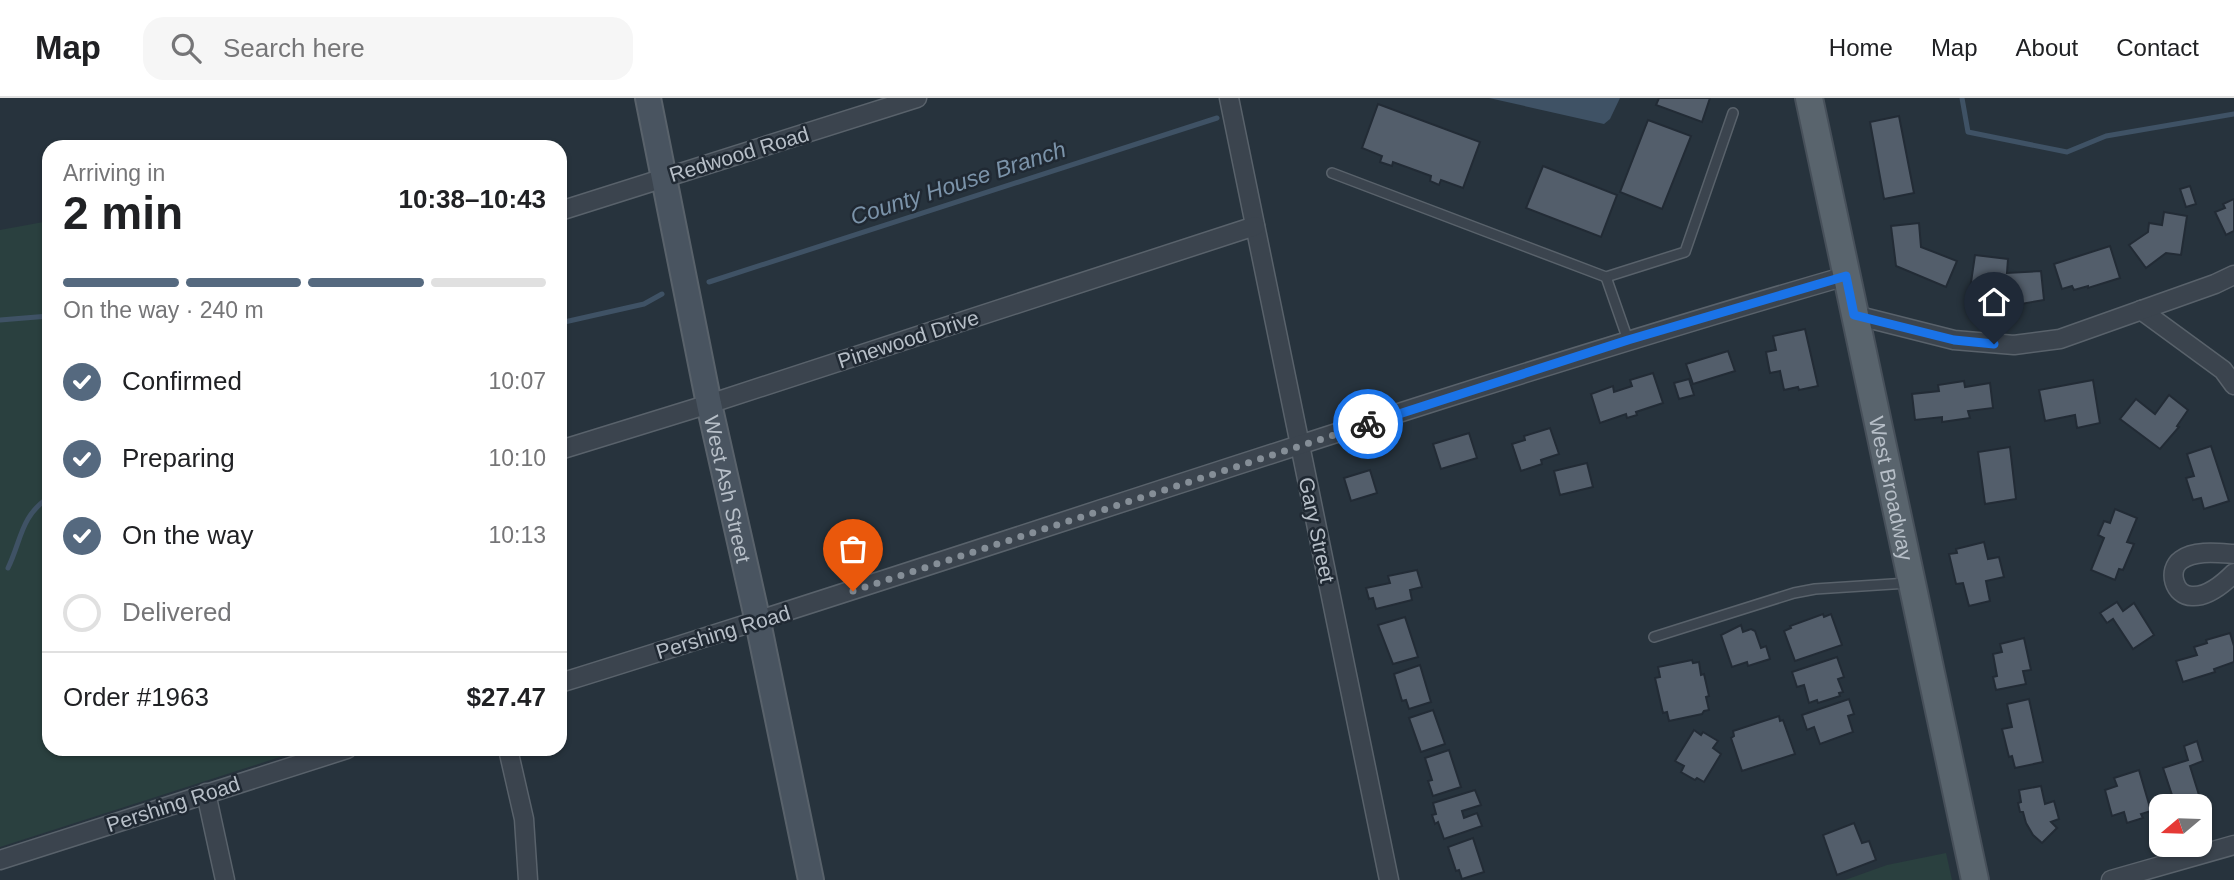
<!DOCTYPE html>
<meta charset="utf-8">
<style>
body{margin:0;font-family:Helvetica,sans-serif;background:#f6f6f6;color:#202124;height:100vh;display:flex;flex-direction:column;font-size:26px;white-space:nowrap}
*{box-sizing:border-box;margin:0}
p{font-size:23px;color:#757577}
.icon{flex:none;width:38px;height:38px;fill:none;stroke:currentColor;stroke-width:2;stroke-linecap:round;stroke-linejoin:round}
.map{position:relative;flex:1;overflow:hidden}
.panel{position:absolute;left:42px;top:42px;width:525px;height:616px;display:flex;flex-direction:column;background:#fff;border-radius:21px;box-shadow:0 2px 5px #0004}
.panel>*{flex:none}
.needle{width:46px;rotate:251deg}
.buttons{position:absolute;left:2149px;top:696px;display:grid;gap:14px}
.buttons a{display:grid;place-items:center;width:63px;height:63px;border-radius:14px;background:#fff;box-shadow:0 2px 5px #0004;font-size:35px}
.pin{position:absolute;display:grid;place-items:center;width:60px;height:60px;color:#fff;margin:-72px -30px;border-radius:50% 50% 50% 0;rotate:-45deg;box-shadow:0 0 7px #0007}
.pin .icon{rotate:45deg}
.courier{position:absolute;display:grid;place-items:center;width:70px;height:70px;margin:-35px;border:5px solid #1a73e8;border-radius:50%;background:#fff;color:#222;box-shadow:0 2px 9px #0007}
.head em{font-style:normal;font-weight:600}
.head div{display:flex;flex-direction:column-reverse}
.head{display:flex;align-items:center;justify-content:space-between;height:119px;padding:0 21px}
h1{font-size:46px;font-weight:600;line-height:52px}
.bar{display:grid;grid-template-columns:repeat(4,1fr);gap:10px 7px;align-content:center;height:84px;padding:0 21px}
.bar i{height:9px;border-radius:5px;background:#e0e0e0}
.bar .on{background:#55697f}
.bar p{grid-column:span 4}
.line{display:flex;align-items:center;gap:18px;padding:0 21px;border-top:2px solid #e0e0e0}
.line div{flex:1}
ol{padding:0 21px;list-style:none}
li{display:flex;align-items:center;gap:21px;height:77px}
li p{margin-inline-start:auto}
li .icon{padding:7px;border-radius:50%;background:#55697f;color:#fff;stroke-width:4}
li:last-child{color:#757577}
li i{width:38px;height:38px;border:4px solid #e0e0e0;border-radius:50%}
header{display:flex;align-items:center;gap:42px;box-sizing:border-box;height:98px;padding:0 35px;background:#fff;border-bottom:2px solid #e0e0e0}
header strong{font-size:33px}
nav{display:flex;gap:38px;margin-inline-start:auto;font-size:24px}
.search{width:490px;height:63px;background:#f6f6f6;display:flex;align-items:center;gap:18px;box-sizing:border-box;padding:0 24px;border-radius:21px;color:#757577;font-size:26px}
.map>svg:first-child{display:block}
.green{fill:#2a403f}
.water{fill:#3f5265}
.lines{fill:none;stroke-linecap:round;stroke-linejoin:round}
.stream{stroke:#3f5265;stroke-width:5}
.building{fill:#535e6b;stroke:#222b35;stroke-width:2}
.lane-casing{stroke:#59626b;stroke-width:12}
.street-casing{stroke:#59626b;stroke-width:21}
.secondary-casing{stroke:#59626b;stroke-width:28}
.primary-casing{stroke:#47505a;stroke-width:30}
.lane{stroke:#3b444e;stroke-width:9}
.street{stroke:#3b444e;stroke-width:18}
.secondary{stroke:#495460;stroke-width:24}
.primary{stroke:#59646d;stroke-width:26}
.done{stroke:#858e97;stroke-width:7;stroke-dasharray:0 12.6}
.route{stroke:#1a73e8;stroke-width:9}
.labels{text-anchor:middle;dominant-baseline:central;stroke-width:5;stroke-linejoin:round;paint-order:stroke}
.street-label{font-size:21px;fill:#b7bfc8;stroke:#202933}
.water-label{font-size:23px;font-style:italic;fill:#7b93a9;stroke:#202933}
</style>
<header>
<strong>Map</strong>
<div class="search"><svg class="icon" aria-label="search" viewBox="0 0 24 24"><circle cx="10" cy="10" r="6"/><path d="M15 15l6 6"/></svg>Search here</div>
<nav><a>Home</a><a>Map</a><a>About</a><a>Contact</a></nav>
</header>
<div class="map">
<svg width="2234" height="782" viewBox="0 0 2234 782">
<rect width="100%" height="100%" fill="#27333d"/>
<g class="green">
<polygon points="49,123 49,651 305,651 0,749 0,132"/>
<polygon points="1946,755 1952,782 1845,782 1887,767"/>
</g>
<polygon class="water" points="1489,0 1620,0 1610,21 1604,26"/>
<g class="lines">
<g class="stream">
<polyline points="1962,0 1968,34 2067,54 2106,38 2234,16"/>
<polyline points="709,184 1217,20"/>
<polyline points="0,222 49,218"/>
<polyline points="560,225 644,206 662,196"/>
<path d="M 8,470 C 22,441 20,419 49,399"/>
</g>
</g>
<g class="building">
<polygon points="1659,0 1710,0 1702,24 1656,7"/>
<polygon points="1378,6 1480,44 1463,90 1441,82 1439,87 1430,83 1431,78 1393,64 1392,68 1380,64 1382,58 1362,50"/>
<polygon points="1899,18 1914,95 1884,101 1870,24"/>
<polygon points="1648,22 1691,38 1662,111 1620,94"/>
<polygon points="1543,68 1617,97 1601,139 1526,110"/>
<polygon points="2190,88 2196,106 2186,109 2180,91"/>
<polygon points="2234,101 2234,133 2226,137 2215,114 2225,110 2223,106"/>
<polygon points="2164,114 2187,118 2181,157 2166,155 2146,170 2129,147 2148,134 2149,125 2162,127"/>
<polygon points="1919,125 1921,149 1957,163 1946,189 1896,168 1891,128"/>
<polygon points="2110,148 2120,180 2088,190 2088,188 2074,192 2072,188 2062,191 2054,166"/>
<polygon points="1975,157 2008,161 2007,175 2041,173 2044,202 2015,207 1969,198"/>
<polygon points="1805,231 1818,288 1799,292 1798,289 1784,292 1780,273 1770,275 1766,254 1776,252 1773,238"/>
<polygon points="1728,253 1735,273 1693,286 1686,266"/>
<polygon points="1653,275 1663,305 1636,314 1637,317 1627,320 1626,316 1600,325 1591,296 1613,288 1614,294 1632,288 1630,282"/>
<polygon points="1689,281 1694,297 1679,301 1674,285"/>
<polygon points="2093,282 2100,325 2077,330 2075,317 2045,323 2039,292"/>
<polygon points="1964,283 1965,289 1990,285 1993,310 1968,313 1970,320 1942,324 1942,319 1915,322 1912,296 1939,293 1938,287"/>
<polygon points="2169,297 2188,312 2177,328 2179,329 2160,351 2120,321 2136,301 2155,316"/>
<polygon points="1550,330 1559,356 1541,362 1542,366 1521,373 1512,346 1525,342 1524,338"/>
<polygon points="1469,335 1477,360 1441,371 1433,346"/>
<polygon points="2211,348 2229,403 2204,411 2201,400 2193,402 2186,380 2194,378 2187,356"/>
<polygon points="2010,349 2016,401 1985,406 1978,354"/>
<polygon points="1587,365 1593,389 1560,397 1554,373"/>
<polygon points="1370,372 1377,395 1351,403 1344,380"/>
<polygon points="2115,411 2137,420 2127,444 2134,446 2123,472 2119,471 2115,482 2091,472 2104,440 2098,437 2104,423 2110,425"/>
<polygon points="1984,444 1988,461 1999,459 2004,479 1986,483 1990,503 1969,508 1963,485 1956,486 1949,456 1957,455 1956,451"/>
<polygon points="1417,472 1422,489 1410,492 1412,502 1376,511 1373,500 1369,501 1366,490 1390,485 1388,478"/>
<polygon points="2117,504 2123,513 2134,505 2154,537 2133,551 2113,521 2107,525 2100,515"/>
<polygon points="1823,516 1824,519 1831,516 1842,547 1795,563 1784,533 1791,530 1790,528"/>
<polygon points="1405,519 1418,559 1393,566 1378,527"/>
<polygon points="1741,527 1743,534 1751,531 1755,533 1761,550 1766,548 1770,561 1748,568 1747,564 1732,569 1721,537"/>
<polygon points="2230,535 2234,548 2234,564 2214,571 2215,574 2183,584 2176,563 2197,557 2194,549 2207,545 2206,542"/>
<polygon points="2024,540 2031,572 2023,573 2026,586 1996,592 1993,579 1997,578 1993,556 2002,554 2000,546"/>
<polygon points="1837,559 1844,579 1838,581 1843,594 1839,595 1840,598 1818,605 1817,602 1809,605 1804,587 1797,589 1792,574"/>
<polygon points="1692,562 1693,565 1699,564 1701,577 1704,576 1709,598 1706,599 1709,612 1704,613 1702,616 1669,623 1667,614 1663,615 1655,580 1660,579 1658,569"/>
<polygon points="1420,567 1431,604 1409,611 1406,602 1402,603 1394,576"/>
<polygon points="1849,601 1854,616 1848,618 1853,634 1820,646 1814,629 1807,632 1802,617"/>
<polygon points="2029,601 2043,664 2015,670 2012,658 2009,659 2002,631 2012,629 2007,606"/>
<polygon points="1433,612 1445,646 1421,654 1409,620"/>
<polygon points="1779,618 1780,623 1783,622 1795,656 1742,673 1731,640 1734,638 1733,633"/>
<polygon points="1694,632 1701,637 1703,634 1718,643 1713,650 1721,656 1704,684 1697,680 1695,682 1681,674 1684,668 1675,663"/>
<polygon points="2197,643 2203,663 2190,668 2199,697 2190,700 2192,704 2176,709 2163,670 2188,662 2184,648"/>
<polygon points="1449,652 1461,689 1433,698 1428,683 1432,682 1425,660"/>
<polygon points="2139,672 2151,713 2141,716 2143,720 2127,725 2124,714 2112,718 2105,692 2117,688 2114,680"/>
<polygon points="2041,688 2045,706 2054,703 2059,721 2051,724 2057,730 2042,745 2033,737 2026,725 2023,714 2020,714 2018,705 2021,704 2019,692"/>
<polygon points="1475,692 1481,707 1462,713 1464,720 1477,715 1482,728 1444,741 1438,724 1435,726 1432,717 1436,716 1433,705"/>
<polygon points="1854,725 1862,745 1869,743 1876,762 1837,777 1823,737"/>
<polygon points="1473,740 1484,774 1462,781 1459,772 1456,773 1448,749"/>
</g>
<g class="lines">
<defs>
<g id="lane">
<polyline points="1332,75 1606,179 1685,154 1733,15"/>
<polyline points="1606,179 1628,242"/>
<polyline points="1654,539 1794,495 1815,491 1908,485"/>
</g>
<g id="street">
<polyline points="1229,0 1389,782"/>
<polyline points="560,113 917,0"/>
<polyline points="2141,212 2223,272 2234,287"/>
<polyline points="1855,217 1954,242 2014,247 2060,241 2215,186 2234,177"/>
<polyline points="560,352 709,306 1255,128"/>
<path d="M 2234,456 C 2218,455 2195,452 2181,462 C 2167,472 2174,498 2192,498 C 2207,499 2224,485 2234,475"/>
<path d="M 560,585 C 989,452 1414,303 1846,178"/>
<polyline points="508,651 524,721 528,782"/>
<polyline points="206,695 225,782"/>
<polyline points="0,762 347,651"/>
<polyline points="2111,782 2234,747"/>
</g>
<g id="secondary">
<path id="s1" d="M 648,0 L 709,306 L 758,524 L 811,782"/>
</g>
<g id="primary">
<path id="s2" d="M 1809,0 L 1975,782"/>
</g>
</defs>
<use href="#lane" class="lane-casing"/>
<use href="#street" class="street-casing"/>
<use href="#secondary" class="secondary-casing"/>
<use href="#primary" class="primary-casing"/>
<use href="#lane" class="lane"/>
<use href="#street" class="street"/>
<use href="#secondary" class="secondary"/>
<use href="#primary" class="primary"/>
</g>
<g class="lines">
<polyline class="done" points="853,493 1368,326"/>
<polyline class="route" points="1368,326 1628,242 1846,178 1854,217 1954,242 1994,246"/>
</g>
<g class="labels">
<g class="street-label">
<text transform="translate(739 56) rotate(-17)">Redwood Road</text>
<text transform="translate(908 241) rotate(-18)">Pinewood Drive</text>
<text stroke="none"><textPath href="#s1" startOffset="399">West Ash Street</textPath></text>
<text stroke="none"><textPath href="#s2" startOffset="399">West Broadway</textPath></text>
<text transform="translate(1317 432) rotate(78)">Gary Street</text>
<text transform="translate(723 534) rotate(-17)">Pershing Road</text>
<text transform="translate(173 706) rotate(-18)">Pershing Road</text>
</g>
<g class="water-label">
<text transform="translate(958 85) rotate(-18)">County House Branch</text>
</g>
</g>
</svg>
<div class="buttons">
<a><svg class="needle" viewBox="-14 -14 28 28"><path d="M0-13l5 13h-10z" fill="#e53935"/><path d="M0 13l5-13h-10z" fill="#757577"/></svg></a>
</div>
<div class="pin" style="left:853px;top:493px;background:#ea580c"><svg class="icon" aria-label="bag" viewBox="0 0 24 24"><path d="M5 8h14l-1 12H6zM9 8a3 3 0 0 1 6 0"/></svg></div>
<div class="pin" style="left:1994px;top:246px;background:#1f2937"><svg class="icon" aria-label="home" viewBox="0 0 24 24"><path d="M3 11l9-7 9 7M6 9v11h12V9"/></svg></div>
<div class="courier" style="left:1368px;top:326px"><svg class="icon" aria-label="bike" viewBox="0 0 24 24"><circle cx="6" cy="16" r="4"/><circle cx="18" cy="16" r="4"/><path d="M6 16l4-8h5l3 8M10 8l3 8H6M13 5h3"/></svg></div>
<section class="panel">
<div class="head"><div><h1>2 min</h1><p>Arriving in</p></div><em>10:38–10:43</em></div>
<div class="bar"><i class="on"></i><i class="on"></i><i class="on"></i><i></i><p>On the way · 240 m</p></div>
<ol>
<li><svg class="icon" aria-label="check" viewBox="0 0 24 24"><path d="M5 12l5 5 9-10"/></svg>Confirmed<p>10:07</p></li>
<li><svg class="icon" aria-label="check" viewBox="0 0 24 24"><path d="M5 12l5 5 9-10"/></svg>Preparing<p>10:10</p></li>
<li><svg class="icon" aria-label="check" viewBox="0 0 24 24"><path d="M5 12l5 5 9-10"/></svg>On the way<p>10:13</p></li>
<li><i></i>Delivered</li>
</ol>
<div class="line" style="height:91px"><div>Order #1963</div><b>$27.47</b></div>
</section>
</div>
